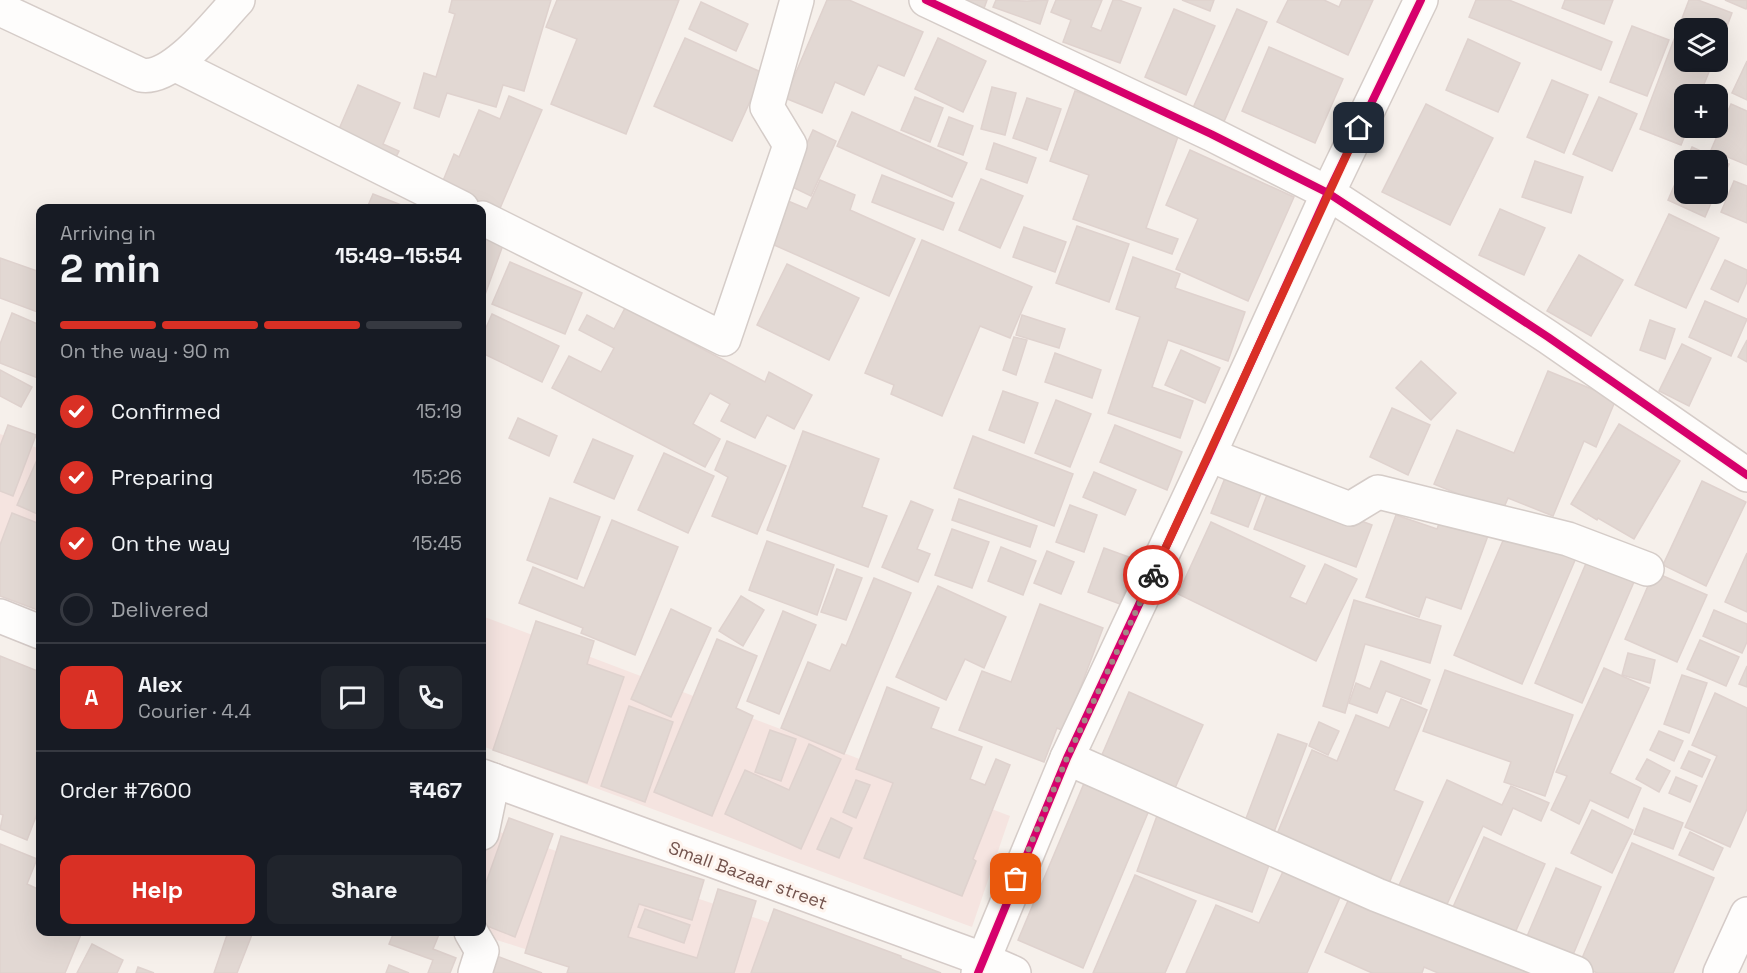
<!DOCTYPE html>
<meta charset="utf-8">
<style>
body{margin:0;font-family:"Space Grotesk",sans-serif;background:#20242c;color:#f1f3f6;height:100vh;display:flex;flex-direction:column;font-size:22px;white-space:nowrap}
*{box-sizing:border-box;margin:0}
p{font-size:20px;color:#9ea1a6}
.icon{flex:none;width:33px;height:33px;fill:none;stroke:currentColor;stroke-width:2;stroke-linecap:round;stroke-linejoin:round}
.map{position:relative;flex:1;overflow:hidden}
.sheet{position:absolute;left:36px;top:204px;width:450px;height:732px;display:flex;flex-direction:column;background:#171b24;border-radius:12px;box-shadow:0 6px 24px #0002}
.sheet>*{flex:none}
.controls{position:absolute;left:1674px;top:18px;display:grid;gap:12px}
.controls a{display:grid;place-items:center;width:54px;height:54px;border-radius:12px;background:#171b24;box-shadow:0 6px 24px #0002;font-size:30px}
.pin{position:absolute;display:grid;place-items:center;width:51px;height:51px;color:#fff;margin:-26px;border-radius:12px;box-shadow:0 3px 9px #0006}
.courier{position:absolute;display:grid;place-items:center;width:60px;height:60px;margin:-30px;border:4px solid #d93025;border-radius:50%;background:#fff;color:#222;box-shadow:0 2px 8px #0007}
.head em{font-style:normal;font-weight:700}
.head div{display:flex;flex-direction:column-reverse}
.head{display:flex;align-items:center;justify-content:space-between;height:102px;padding:0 24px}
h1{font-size:39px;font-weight:700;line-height:45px}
.bar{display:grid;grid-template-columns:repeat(4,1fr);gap:9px 6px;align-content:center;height:72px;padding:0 24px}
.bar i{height:8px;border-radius:4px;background:#363941}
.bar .on{background:#d93025}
.bar p{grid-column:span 4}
.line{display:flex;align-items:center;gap:15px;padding:0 24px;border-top:2px solid #363941}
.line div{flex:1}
.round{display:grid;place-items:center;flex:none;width:63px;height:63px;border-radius:12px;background:#20242c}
ol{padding:0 24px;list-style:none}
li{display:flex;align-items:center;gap:18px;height:66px}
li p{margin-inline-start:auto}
li .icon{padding:6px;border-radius:50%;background:#d93025;color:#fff;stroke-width:4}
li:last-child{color:#9ea1a6}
li i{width:33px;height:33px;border:3px solid #363941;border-radius:50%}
.cta{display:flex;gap:12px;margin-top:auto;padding:12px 24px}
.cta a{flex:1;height:69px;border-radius:12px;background:#d93025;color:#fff;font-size:24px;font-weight:700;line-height:69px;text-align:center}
.cta a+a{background:#20242c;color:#f1f3f6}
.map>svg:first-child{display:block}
.commercial{fill:#f5e4e0}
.building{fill:#e2d8d3;stroke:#dfd2ce;stroke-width:1.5}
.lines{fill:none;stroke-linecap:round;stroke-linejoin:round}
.street-casing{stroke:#d5ccc8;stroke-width:36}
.secondary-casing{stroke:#d5cbc8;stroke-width:36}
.street{stroke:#fefdfc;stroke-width:33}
.secondary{stroke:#fefdfc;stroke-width:33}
.cycleway-casing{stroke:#fef4ee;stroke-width:11}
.cycleway{stroke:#d6006c;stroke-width:8}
.done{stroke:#a18a84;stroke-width:6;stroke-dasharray:0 10.8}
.route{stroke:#d93025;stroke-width:8}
.labels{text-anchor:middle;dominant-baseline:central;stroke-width:6;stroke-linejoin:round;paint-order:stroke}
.street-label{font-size:18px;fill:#73534d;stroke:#fef4ee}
</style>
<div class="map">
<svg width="1747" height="973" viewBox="0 0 1747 973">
<rect width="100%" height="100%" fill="#f6f0eb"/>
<g class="commercial">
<polygon points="0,434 40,449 40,584 0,569"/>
<polygon points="482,616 1010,816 972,927 482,746"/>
<polygon points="482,826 919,973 599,973 472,932 482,932"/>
</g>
<g class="building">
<polygon points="452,0 551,0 524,91 503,85 496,107 447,93 439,117 414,108 424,73 436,77 455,14 449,12"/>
<polygon points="557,0 679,0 626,134 551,104 577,39 546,27"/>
<polygon points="827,0 849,0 923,32 904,76 878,65 864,95 835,82 822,113 785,98"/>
<polygon points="943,0 987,0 982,14"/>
<polygon points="996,0 1027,1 1048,0 1040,24 993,7"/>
<polygon points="1056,0 1102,0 1091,27 1101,31 1113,0 1119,0 1141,8 1120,63 1063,42 1071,20 1051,12"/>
<polygon points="1182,0 1214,0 1210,11"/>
<polygon points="1288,0 1324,0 1339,7 1342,0 1373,0 1348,55 1277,22"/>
<polygon points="1476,0 1509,0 1612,42 1601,70 1469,17"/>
<polygon points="1565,0 1613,0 1604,24 1562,8"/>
<polygon points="1689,0 1698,0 1732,13 1718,50 1718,28 1684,28 1684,62 1713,62 1700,94 1684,94 1684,128 1688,128 1681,145 1640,129"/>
<polygon points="1725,0 1747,0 1747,7 1746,9"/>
<polygon points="701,2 748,24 736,51 689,29"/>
<polygon points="1174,9 1215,26 1186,95 1145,77"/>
<polygon points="1237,9 1267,22 1223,124 1192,110"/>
<polygon points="1632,26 1669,40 1647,96 1610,82"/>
<polygon points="685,38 763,73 732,141 654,106"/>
<polygon points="938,38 986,61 963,112 915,89"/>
<polygon points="1468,39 1520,63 1498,112 1446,90"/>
<polygon points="1269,47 1343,79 1315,143 1242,111"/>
<polygon points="1747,61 1747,100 1732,93"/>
<polygon points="1552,80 1588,95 1564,153 1527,137"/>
<polygon points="358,85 400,103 383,144 399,151 394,161 336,136"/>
<polygon points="992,87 1016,93 1005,135 981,129"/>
<polygon points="1075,91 1181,128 1146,228 1178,239 1172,254 1073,219 1089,175 1050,161"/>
<polygon points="509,96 542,110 498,213 440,188 454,154 459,157 479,110 500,119"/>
<polygon points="915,97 943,108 930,142 901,130"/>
<polygon points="1599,97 1637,114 1612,171 1573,154"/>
<polygon points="1027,98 1061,109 1047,150 1013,138"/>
<polygon points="1426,104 1493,138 1450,225 1382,192"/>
<polygon points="1731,104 1747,111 1747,165 1711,150"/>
<polygon points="852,112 967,163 952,197 837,146"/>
<polygon points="949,117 973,126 963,155 938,146"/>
<polygon points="813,130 836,141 811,196 788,185"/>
<polygon points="994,143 1036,158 1027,183 986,169"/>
<polygon points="1692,147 1729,164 1718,189 1718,160 1686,160"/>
<polygon points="1190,150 1294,197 1248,301 1176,269 1198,219 1166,205"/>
<polygon points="1535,161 1583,177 1571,213 1522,197"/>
<polygon points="1684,163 1684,194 1715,194 1705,217 1668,200"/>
<polygon points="882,175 954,203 943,230 872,202"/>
<polygon points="981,179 1023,196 1000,248 959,230"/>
<polygon points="820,180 855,195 850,210 915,239 889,296 763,240 781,198 807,209"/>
<polygon points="1734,181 1747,186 1747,223 1721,212"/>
<polygon points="373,194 409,208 367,208"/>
<polygon points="1500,209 1545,228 1524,275 1479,255"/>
<polygon points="1669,214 1719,238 1686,308 1635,285"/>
<polygon points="1077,226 1129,244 1109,302 1056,283"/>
<polygon points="1024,227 1066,242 1055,272 1013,257"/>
<polygon points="482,237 503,245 482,303"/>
<polygon points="922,240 1032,287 1010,338 980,326 942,416 891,394 894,385 865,373"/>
<polygon points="1579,255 1623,280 1591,336 1547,311"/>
<polygon points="1133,257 1180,274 1175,288 1245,312 1228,361 1168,340 1152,387 1193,401 1180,438 1108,413 1140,317 1116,309"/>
<polygon points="0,258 40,272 40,313 0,298"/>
<polygon points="1725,260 1747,270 1747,282 1738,302 1711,289"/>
<polygon points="510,262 582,293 565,334 492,304"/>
<polygon points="787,264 859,298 829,360 757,325"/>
<polygon points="1705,301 1747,319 1731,356 1689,337"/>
<polygon points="625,308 765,382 769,372 812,395 794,429 767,415 755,438 721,421 730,404 710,393 693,424 720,439 705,467 552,388 569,356 601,372 614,348 579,330 587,315 614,329"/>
<polygon points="12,313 40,325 40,379 0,363 0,344"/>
<polygon points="492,314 559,346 542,382 482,353 482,337"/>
<polygon points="1022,315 1065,329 1059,348 1016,335"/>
<polygon points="1650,320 1675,329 1665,359 1640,350"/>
<polygon points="1014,337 1027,340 1016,375 1003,370"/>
<polygon points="1747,340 1747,362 1738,357"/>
<polygon points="1682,344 1711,358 1689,406 1659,391"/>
<polygon points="1181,350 1220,368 1205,403 1165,385"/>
<polygon points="1055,353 1101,370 1092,398 1045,382"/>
<polygon points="1421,361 1456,393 1431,420 1396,388"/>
<polygon points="0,370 32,387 21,407 0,396"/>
<polygon points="1548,371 1616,399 1596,447 1584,441 1553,516 1508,498 1502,512 1434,484 1457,430 1514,453"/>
<polygon points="1003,391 1038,403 1024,443 989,430"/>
<polygon points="1056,400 1091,414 1070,467 1035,453"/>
<polygon points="1392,408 1430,425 1408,475 1370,457"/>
<polygon points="518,418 557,436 549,456 509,438"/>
<polygon points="1619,424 1680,461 1634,539 1598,518 1597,520 1571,504"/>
<polygon points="8,425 36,435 13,496 0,491 0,446"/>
<polygon points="1115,425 1182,452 1167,490 1100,462"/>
<polygon points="803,431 879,459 862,507 887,516 868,567 767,530"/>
<polygon points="973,436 1073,474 1054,526 954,488"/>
<polygon points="593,439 633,456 614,499 574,482"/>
<polygon points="727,441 786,466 757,534 712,516 728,477 715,470"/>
<polygon points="40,453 40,515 17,505"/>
<polygon points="664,453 714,476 688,533 638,510"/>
<polygon points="1094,472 1136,490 1125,515 1083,497"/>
<polygon points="1227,473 1263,488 1248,527 1211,513"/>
<polygon points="1702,481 1746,502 1706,586 1663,565"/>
<polygon points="1270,487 1372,525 1356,567 1254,529"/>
<polygon points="550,498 600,517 577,579 527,560"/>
<polygon points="959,499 1037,526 1030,547 952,520"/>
<polygon points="911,501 933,510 917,549 930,554 918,582 882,567"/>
<polygon points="1070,505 1097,515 1084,552 1056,542"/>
<polygon points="12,513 40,524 40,611 0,596 0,545"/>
<polygon points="1396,515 1437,529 1442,516 1489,533 1461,609 1426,597 1419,617 1366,597"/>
<polygon points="612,520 678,547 635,655 581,633 583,628 519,603 533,567 584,588"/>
<polygon points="1211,522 1305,566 1290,597 1306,604 1325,564 1357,579 1316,661 1178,594"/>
<polygon points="952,529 989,542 972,588 935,575"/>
<polygon points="1508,529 1576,558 1522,684 1454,655"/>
<polygon points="767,541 834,565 817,615 749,590"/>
<polygon points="1001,547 1036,561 1023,595 988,581"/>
<polygon points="1104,548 1137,560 1120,604 1088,592"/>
<polygon points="1047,551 1074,562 1061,594 1034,583"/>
<polygon points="1747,553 1747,612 1725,602"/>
<polygon points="1590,554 1637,575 1582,703 1535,683"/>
<polygon points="837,569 862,578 846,620 821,612"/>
<polygon points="1654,572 1707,595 1677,662 1625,639"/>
<polygon points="874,578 911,593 844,754 781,728 808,662 830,671 842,644 846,646"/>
<polygon points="938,586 1006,617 984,668 965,659 946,700 896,677"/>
<polygon points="741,596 764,610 743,646 719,631"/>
<polygon points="1354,600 1441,626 1430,663 1365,644 1345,713 1323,706"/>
<polygon points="1040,604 1103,628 1064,731 1057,728 1044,762 959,730 982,671 1011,682"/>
<polygon points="671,609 711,628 671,717 631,699"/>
<polygon points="1714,610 1747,624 1747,642 1742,653 1703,636"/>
<polygon points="783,611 816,625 779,714 747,701"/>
<polygon points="536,621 594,641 587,664 624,677 587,783 493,750"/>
<polygon points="717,639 757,656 736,708 753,716 712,816 654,792"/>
<polygon points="1700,640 1739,657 1726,686 1687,669"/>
<polygon points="1628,653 1655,660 1650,683 1622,675"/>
<polygon points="0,656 40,672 40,806 27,840 0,829 3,815 0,814"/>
<polygon points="1381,661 1430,680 1421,704 1386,691 1377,713 1349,703 1356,683 1370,689"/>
<polygon points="1747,666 1747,687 1739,684"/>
<polygon points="1604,668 1649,688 1610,773 1641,788 1628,818 1590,800 1579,824 1551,810 1567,776 1556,772"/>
<polygon points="1445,670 1573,715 1545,796 1504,782 1511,762 1423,731"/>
<polygon points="1682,675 1707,683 1689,733 1664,724"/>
<polygon points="887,687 939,708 931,728 982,747 970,779 985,785 996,759 1010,765 973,859 976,861 962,896 864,858 893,783 856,769"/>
<polygon points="1129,692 1203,725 1171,797 1098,764"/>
<polygon points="1715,693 1747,708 1747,809 1730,847 1685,827 1717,756 1692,745"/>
<polygon points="1401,699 1427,710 1394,790 1423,802 1387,888 1274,841 1312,750 1337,761 1356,715 1389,728"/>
<polygon points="629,706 673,722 645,802 601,786"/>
<polygon points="1319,722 1339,731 1328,755 1309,746"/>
<polygon points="770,730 796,739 781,781 755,772"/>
<polygon points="1659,731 1683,741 1674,761 1650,750"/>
<polygon points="1278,734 1307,744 1271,840 1242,829"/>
<polygon points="809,744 841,759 801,849 725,814 745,770 789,790"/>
<polygon points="1689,751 1710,760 1702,777 1681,768"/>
<polygon points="1647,759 1670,771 1659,792 1636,779"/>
<polygon points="1676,777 1697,786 1690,802 1669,793"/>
<polygon points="856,780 870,785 856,818 843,812"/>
<polygon points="1447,780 1502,805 1511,786 1549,803 1541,821 1513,808 1501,835 1483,826 1442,915 1395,894"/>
<polygon points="1085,781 1150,808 1083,968 1018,940"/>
<polygon points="1644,808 1683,823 1673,849 1634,834"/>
<polygon points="1592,810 1633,830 1612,873 1571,853"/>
<polygon points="1158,813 1273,854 1252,912 1137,871"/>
<polygon points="509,818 553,834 515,937 482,924 482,894"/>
<polygon points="831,818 852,828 839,858 817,849"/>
<polygon points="1690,832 1723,848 1713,870 1679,855"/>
<polygon points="561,836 704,880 692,920 639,904 628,937 697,958 718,889 756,901 734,973 567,973 569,967 525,953"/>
<polygon points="1484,837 1545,864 1511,942 1450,914"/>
<polygon points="1632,843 1714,878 1673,973 1597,973 1579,965"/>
<polygon points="0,844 37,859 27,884 40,890 40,932 82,932 65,973 0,973"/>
<polygon points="1287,863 1344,888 1307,973 1186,973 1216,905 1259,923"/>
<polygon points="1556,868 1601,887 1568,967 1522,948"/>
<polygon points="1135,875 1196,901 1165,973 1093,973"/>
<polygon points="1352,892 1556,973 1438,973 1424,967 1422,973 1372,973 1325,952"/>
<polygon points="645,909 690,925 684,943 638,927"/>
<polygon points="774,909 901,956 901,958 941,973 751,973"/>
<polygon points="228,932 253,932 237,973 214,973"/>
<polygon points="394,932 440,932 433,949 456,958 450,973 428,973 433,960 389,944"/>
<polygon points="92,944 123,960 117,973 77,973"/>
<polygon points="494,955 542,973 487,973"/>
<polygon points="389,965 409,973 386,973"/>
<polygon points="138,967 154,973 136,973"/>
</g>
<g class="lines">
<defs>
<g id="street">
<polyline points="926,0 1211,134 1328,193 1548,337 1747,475"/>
<path d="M 0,9 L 141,75 C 173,81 217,22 238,0"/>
<polyline points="176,65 462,208"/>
<polyline points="482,218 724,339 790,145 767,107 797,0"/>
<polyline points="1209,455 1350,509 1378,492 1568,539 1647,569"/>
<polyline points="1067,758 1377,895 1576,973"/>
<polyline points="482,833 493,780"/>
<polyline points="471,932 482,951 475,973"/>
<polyline points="978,973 1067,758 1209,455 1328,193 1421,0"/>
</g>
<g id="secondary">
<polyline points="0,616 40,632"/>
<polyline points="482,776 982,959 1014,973"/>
<polyline points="1720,973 1747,914"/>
</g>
</defs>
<use href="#street" class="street-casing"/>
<use href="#secondary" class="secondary-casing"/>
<use href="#street" class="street"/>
<use href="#secondary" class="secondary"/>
<defs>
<g id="cycleway">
<polyline points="926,0 1211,134 1328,193 1548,337 1747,475"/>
<polyline points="978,973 1067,758 1209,455 1328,193 1421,0"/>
</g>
</defs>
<use href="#cycleway" class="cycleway-casing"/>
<use href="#cycleway" class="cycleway"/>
</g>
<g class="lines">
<polyline class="done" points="1016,879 1067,758 1153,575"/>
<polyline class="route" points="1153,575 1359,128"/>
</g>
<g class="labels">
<g class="street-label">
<text transform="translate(748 875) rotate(20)">Small Bazaar street</text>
</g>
</g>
</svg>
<div class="controls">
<a><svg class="icon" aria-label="layers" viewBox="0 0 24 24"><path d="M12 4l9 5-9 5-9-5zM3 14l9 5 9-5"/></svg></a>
<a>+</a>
<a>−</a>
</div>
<div class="pin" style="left:1016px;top:879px;background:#ea580c"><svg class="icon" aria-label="bag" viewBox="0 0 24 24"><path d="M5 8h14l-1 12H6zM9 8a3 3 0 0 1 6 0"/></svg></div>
<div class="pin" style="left:1359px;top:128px;background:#1f2937"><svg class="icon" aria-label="home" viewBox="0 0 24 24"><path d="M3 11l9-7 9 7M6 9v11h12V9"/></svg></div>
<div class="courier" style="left:1153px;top:575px"><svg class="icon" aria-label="bike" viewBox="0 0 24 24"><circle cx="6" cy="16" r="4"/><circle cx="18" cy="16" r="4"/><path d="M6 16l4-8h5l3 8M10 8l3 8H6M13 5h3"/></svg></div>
<section class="sheet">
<div class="head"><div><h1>2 min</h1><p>Arriving in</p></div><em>15:49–15:54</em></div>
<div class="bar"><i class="on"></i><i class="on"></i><i class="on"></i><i></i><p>On the way · 90 m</p></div>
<ol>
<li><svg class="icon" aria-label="check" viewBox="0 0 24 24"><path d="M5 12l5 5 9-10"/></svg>Confirmed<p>15:19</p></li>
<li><svg class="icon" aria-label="check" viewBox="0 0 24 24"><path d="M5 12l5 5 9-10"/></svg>Preparing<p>15:26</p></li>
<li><svg class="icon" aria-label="check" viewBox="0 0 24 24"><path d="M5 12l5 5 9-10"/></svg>On the way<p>15:45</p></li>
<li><i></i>Delivered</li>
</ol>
<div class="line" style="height:108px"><b class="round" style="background:#d93025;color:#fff">A</b><div><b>Alex</b><p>Courier · 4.4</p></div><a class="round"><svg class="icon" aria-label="chat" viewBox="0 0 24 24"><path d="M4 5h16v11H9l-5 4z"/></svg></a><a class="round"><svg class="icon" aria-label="phone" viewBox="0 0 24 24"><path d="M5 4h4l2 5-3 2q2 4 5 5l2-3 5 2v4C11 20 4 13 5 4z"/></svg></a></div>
<div class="line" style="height:78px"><div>Order #7600</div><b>₹467</b></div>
<div class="cta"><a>Help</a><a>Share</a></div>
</section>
</div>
